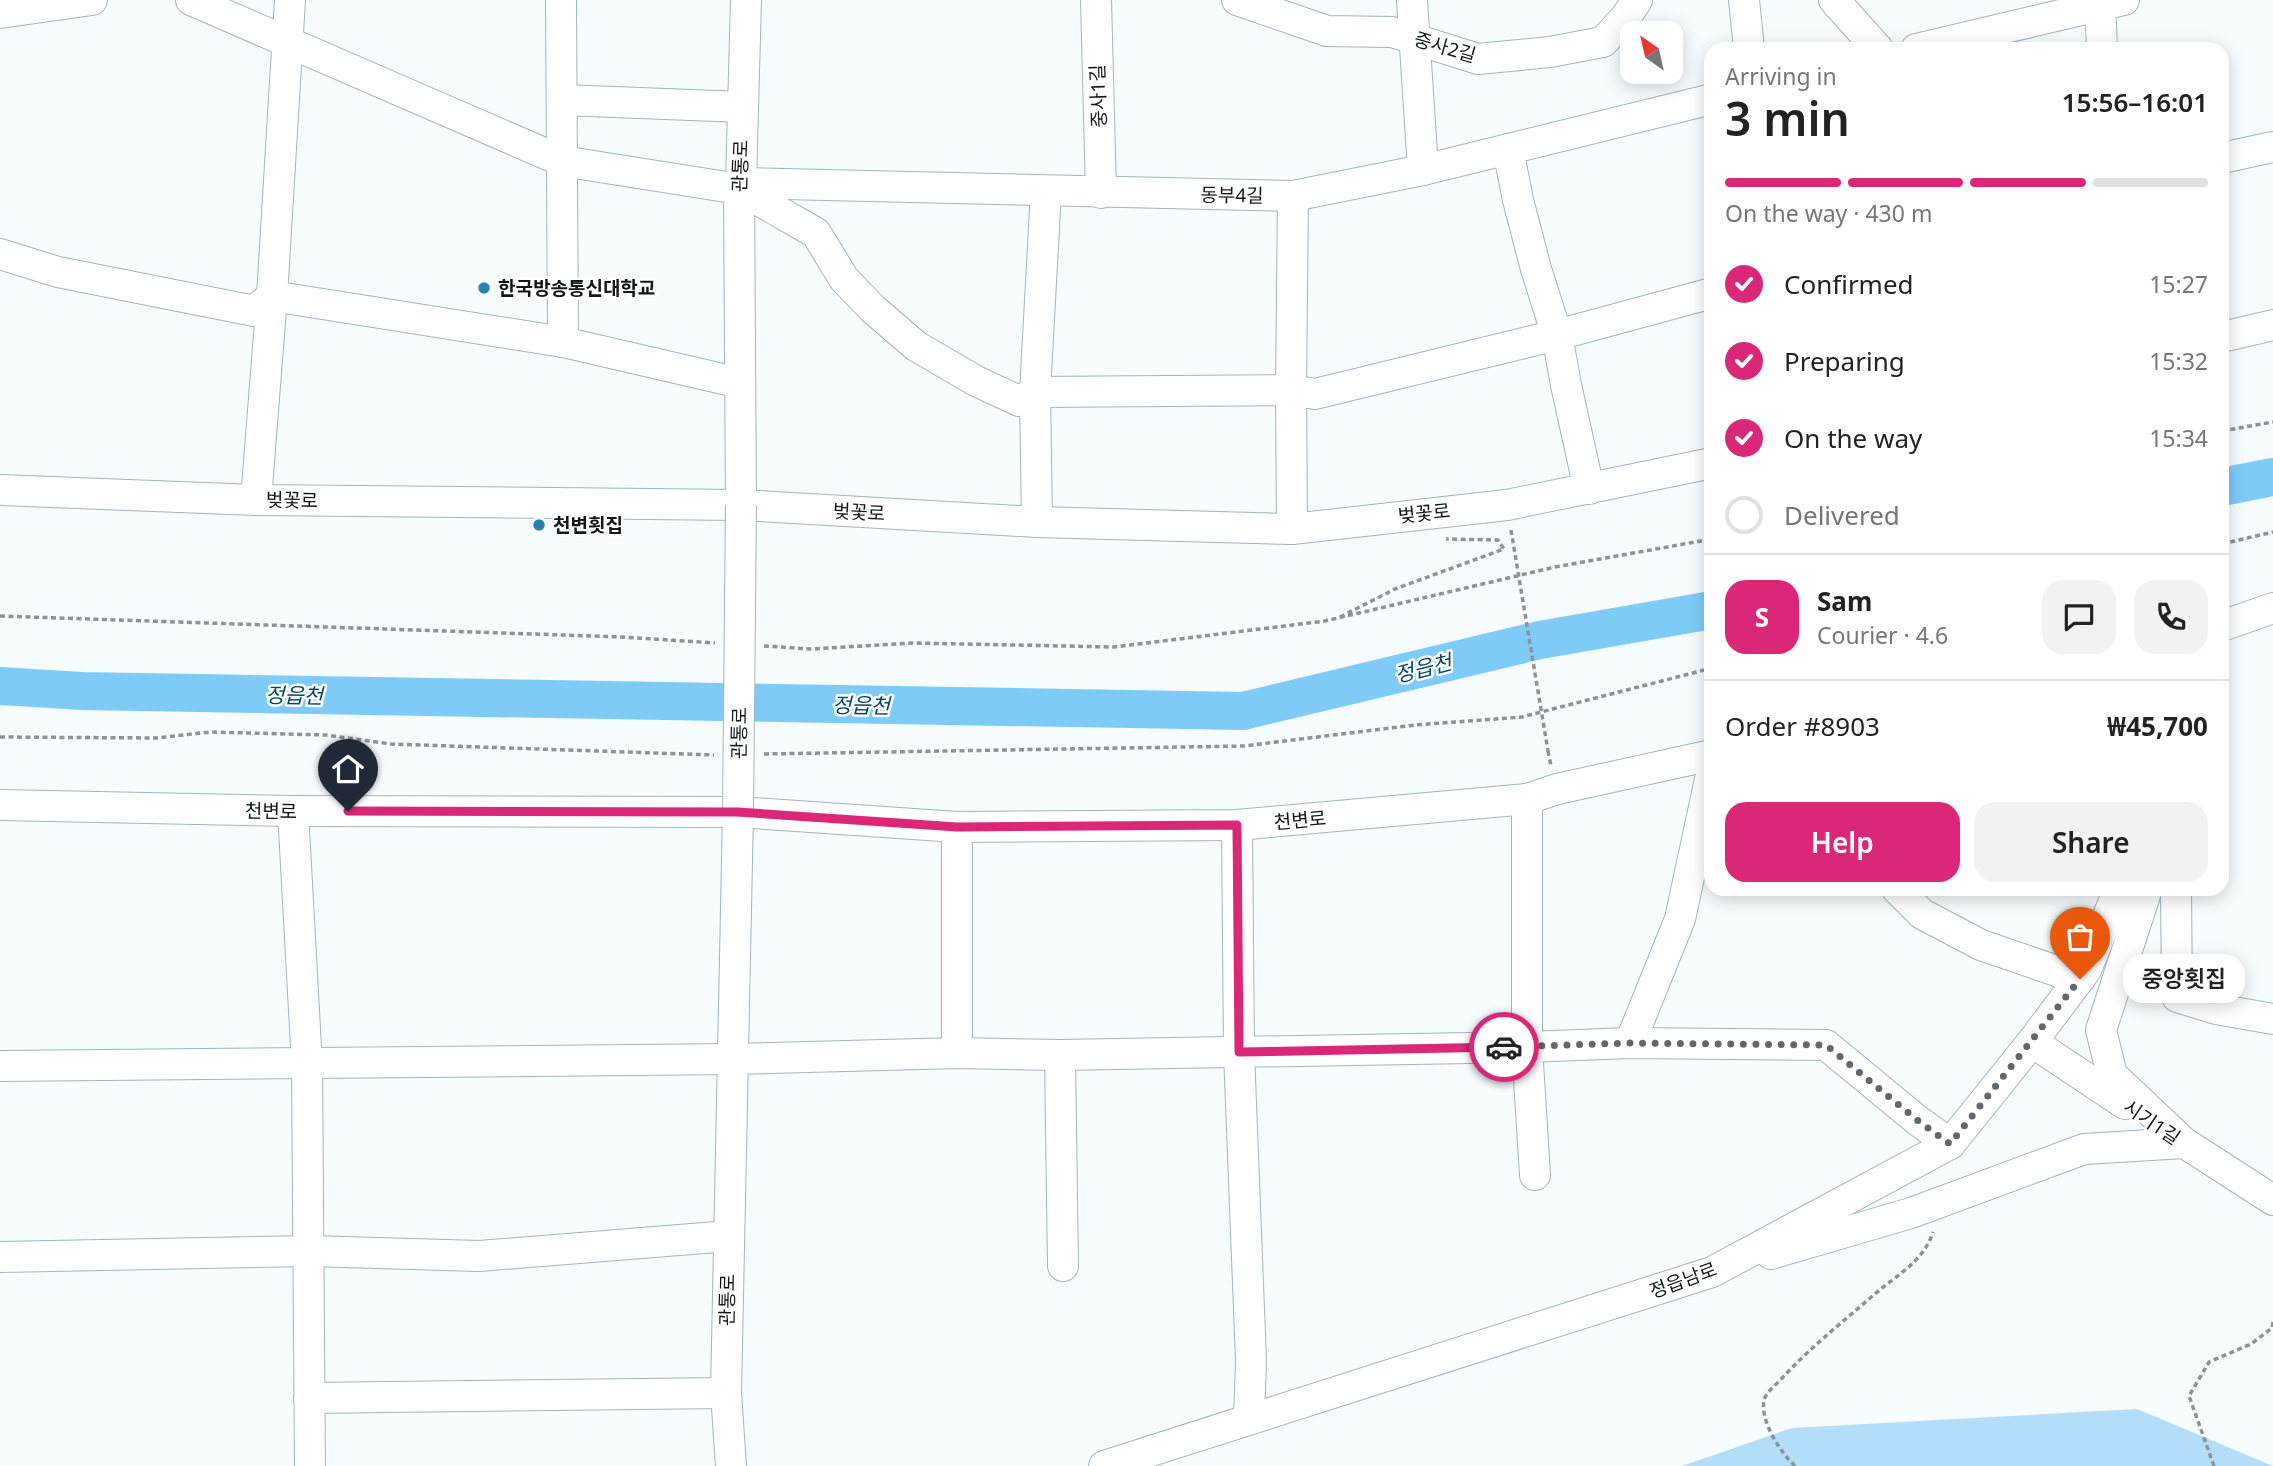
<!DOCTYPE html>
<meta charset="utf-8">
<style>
body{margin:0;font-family:"Noto Sans","Noto Sans KR",sans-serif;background:#f2f2f2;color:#222;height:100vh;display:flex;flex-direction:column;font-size:26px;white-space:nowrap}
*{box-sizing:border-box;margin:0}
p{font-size:23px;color:#767676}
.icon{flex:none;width:38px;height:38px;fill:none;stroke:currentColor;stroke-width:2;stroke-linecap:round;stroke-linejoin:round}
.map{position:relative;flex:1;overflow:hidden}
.panel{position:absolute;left:1704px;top:42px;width:525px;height:854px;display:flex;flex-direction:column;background:#fff;border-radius:21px;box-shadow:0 4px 18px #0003}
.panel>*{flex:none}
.needle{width:46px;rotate:326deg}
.fabs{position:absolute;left:1620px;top:21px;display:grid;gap:14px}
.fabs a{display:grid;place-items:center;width:63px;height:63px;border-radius:14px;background:#fff;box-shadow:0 4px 18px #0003;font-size:35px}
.pin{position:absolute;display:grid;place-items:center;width:60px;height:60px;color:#fff;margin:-72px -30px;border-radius:50% 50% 50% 0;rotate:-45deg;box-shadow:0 0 7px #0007}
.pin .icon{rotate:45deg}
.courier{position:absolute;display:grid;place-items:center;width:70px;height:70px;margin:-35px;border:5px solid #db2777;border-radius:50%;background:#fff;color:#222;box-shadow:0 2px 9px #0007}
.bubble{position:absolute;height:49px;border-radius:21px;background:#fff;box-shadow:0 4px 18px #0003;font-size:23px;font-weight:600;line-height:49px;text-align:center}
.summary em{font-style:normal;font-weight:600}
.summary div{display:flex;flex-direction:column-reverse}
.summary{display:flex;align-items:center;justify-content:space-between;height:119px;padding:0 21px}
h1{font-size:46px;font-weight:600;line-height:52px}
.bar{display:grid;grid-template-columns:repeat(4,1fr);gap:10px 7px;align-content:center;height:84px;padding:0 21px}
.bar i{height:9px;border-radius:5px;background:#e0e0e0}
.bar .active{background:#db2777}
.bar p{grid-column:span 4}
.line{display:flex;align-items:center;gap:18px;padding:0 21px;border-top:2px solid #e0e0e0}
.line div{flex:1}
.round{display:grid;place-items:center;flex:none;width:74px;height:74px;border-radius:21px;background:#f2f2f2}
ol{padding:0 21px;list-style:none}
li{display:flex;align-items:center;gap:21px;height:77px}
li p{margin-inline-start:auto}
li .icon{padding:7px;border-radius:50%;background:#db2777;color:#fff;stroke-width:4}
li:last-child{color:#767676}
li i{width:38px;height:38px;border:4px solid #e0e0e0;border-radius:50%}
.primary-button{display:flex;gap:14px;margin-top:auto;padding:14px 21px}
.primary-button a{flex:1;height:80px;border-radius:21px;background:#db2777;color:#fff;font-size:28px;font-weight:600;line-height:80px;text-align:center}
.primary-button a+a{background:#f2f2f2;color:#222}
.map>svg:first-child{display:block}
.green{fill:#b2defa}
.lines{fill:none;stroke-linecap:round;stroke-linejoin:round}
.river{stroke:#7ecbf8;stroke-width:38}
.minor-casing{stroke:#9fb4c0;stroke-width:32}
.path{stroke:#8c9295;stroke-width:3.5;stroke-dasharray:5 3.5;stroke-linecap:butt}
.minor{stroke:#fff;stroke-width:30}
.minor-bridge-casing{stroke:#9fb4c0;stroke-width:32;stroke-linecap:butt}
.path-bridge{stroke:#8c9295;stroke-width:3.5;stroke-dasharray:5 3.5;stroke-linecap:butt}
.minor-bridge{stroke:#fff;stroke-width:30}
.done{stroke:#61676b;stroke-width:7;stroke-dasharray:0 12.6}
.route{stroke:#db2777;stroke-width:9}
.poi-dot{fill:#2682af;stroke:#fff;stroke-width:2.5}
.labels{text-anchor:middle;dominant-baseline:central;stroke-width:5;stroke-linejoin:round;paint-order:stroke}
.street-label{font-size:19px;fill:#10171c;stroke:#fff}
.poi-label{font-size:19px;font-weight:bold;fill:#10171c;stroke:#fff;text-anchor:start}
.water-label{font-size:21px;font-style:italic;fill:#044664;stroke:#fff}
</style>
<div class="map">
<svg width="2273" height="1466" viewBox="0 0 2273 1466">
<rect width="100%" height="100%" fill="#f7fcfe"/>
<polygon class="green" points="2137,1409 2273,1466 1682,1466 1792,1428"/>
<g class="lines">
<g class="river">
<polyline points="2222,487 2273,477"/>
<polyline points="0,686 82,691 1243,711 1540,640 1712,610"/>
</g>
<defs>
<g id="minor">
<polyline points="191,0 562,161 739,189 816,233 844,279 873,309 916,346 976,381 1019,401 1035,392 1037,522"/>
<polyline points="561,0 563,342"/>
<polyline points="1096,0 1101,193"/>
<polyline points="1237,0 1327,31 1392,32 1478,59 1550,52 1603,42 1626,17 1637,0"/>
<polyline points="1412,0 1423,170"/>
<polyline points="1744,0 1749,49"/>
<polyline points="1834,0 1878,49"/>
<polyline points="2100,0 2102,49"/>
<polyline points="0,13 92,0"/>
<polyline points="1916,49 2124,0"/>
<polyline points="563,100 742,107"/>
<polyline points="1508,149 1518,200 1536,269 1557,335 1566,385 1589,489"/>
<polyline points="2222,158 2273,147"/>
<polyline points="741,183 1293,196 1423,170 1712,99"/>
<polyline points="1046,191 1035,392 1291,390 1315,394 1557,335 1712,293"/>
<polyline points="0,254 58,272 254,311 272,296 563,342 740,383"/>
<polyline points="2222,337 2273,325"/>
<polyline points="0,490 256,500 741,505 1037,522 1292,529 1507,505 1712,463"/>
<polyline points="256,500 272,296 290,0"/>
<polyline points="741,505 739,189 741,183 746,0"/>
<polyline points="1292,529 1291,390 1293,196"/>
<polyline points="2222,626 2273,608"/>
<polyline points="1527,799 1527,1047 1535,1175"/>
<polyline points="0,805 293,811 738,812 957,827 1237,825 1527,799 1557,789 1712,755"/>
<polyline points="293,811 307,1065 310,1466"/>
<polyline points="1237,825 1239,1052 1251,1361 1249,1419"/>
<polyline points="1897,889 1922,914 1981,945 2080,979"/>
<polyline points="2147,889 2101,1030 2112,1075 2184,1143"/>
<polyline points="2176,889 2177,997 2216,1009 2273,1019"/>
<polyline points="2032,1042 2125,1104"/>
<polyline points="1630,1043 1680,919 1712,770"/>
<polyline points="957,1053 957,827"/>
<polyline points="1060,1055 1063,1266"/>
<polyline points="0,1066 733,1059 957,1053 1060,1055 1527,1047 1630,1043 1826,1045 1917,1120 1950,1144"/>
<polyline points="2169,1133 2273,1200"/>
<polyline points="1771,1254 1911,1213 2084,1149 2184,1143"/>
<polyline points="0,1257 310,1251 479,1256 729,1236"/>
<polyline points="309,1398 726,1393"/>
<polyline points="731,1466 726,1393 738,812"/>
<polyline points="1104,1466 1712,1272 1950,1144 2032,1042 2086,970 2119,889"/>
</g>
</defs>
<use href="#minor" class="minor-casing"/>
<g class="path">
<polyline points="2222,431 2273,422"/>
<polyline points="2222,544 2273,532"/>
<polyline points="0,616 622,637 715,643"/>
<polyline points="1340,617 1395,589 1504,549 1498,540 1446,539"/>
<polyline points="764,646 811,649 913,643 1114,647 1325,621 1555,567 1712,539"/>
<polyline points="0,737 157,738 210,732 326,735 391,744 714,755"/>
<polyline points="1548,751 1551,766"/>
<polyline points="764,754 1244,746 1415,725 1522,717 1712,668"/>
<path d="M 1795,1466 C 1780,1452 1760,1421 1764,1400 C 1766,1392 1778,1383 1784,1376 C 1812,1346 1845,1320 1876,1293 C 1897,1275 1924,1261 1933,1232"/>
<polyline points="2214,1466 2189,1396 2209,1362 2251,1344 2272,1328 2273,1322"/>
</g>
<use href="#minor" class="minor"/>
<defs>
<polyline id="minor-bridge" points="738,812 741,505"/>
</defs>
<use href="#minor-bridge" class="minor-bridge-casing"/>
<polyline class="path-bridge" points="1511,530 1548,751"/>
<use href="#minor-bridge" class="minor-bridge"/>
</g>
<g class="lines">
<polyline class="done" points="1504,1047 1630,1043 1826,1045 1917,1120 1950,1144 2080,979"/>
<polyline class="route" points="348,811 738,812 957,827 1237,825 1239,1052 1504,1047"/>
</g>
<g class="poi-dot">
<circle cx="484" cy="288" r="7"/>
<circle cx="539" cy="525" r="7"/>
</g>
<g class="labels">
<g class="street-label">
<text transform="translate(1445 47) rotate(16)">중사2길</text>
<text transform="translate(1098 96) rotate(-92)">중사1길</text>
<text transform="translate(740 166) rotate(-88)">관통로</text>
<text transform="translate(1232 195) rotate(1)">동부4길</text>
<text transform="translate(292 500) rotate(1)">벚꽃로</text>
<text transform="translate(859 512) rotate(3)">벚꽃로</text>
<text transform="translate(1424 513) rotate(-6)">벚꽃로</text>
<text transform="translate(739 733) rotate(-89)">관통로</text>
<text transform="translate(271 811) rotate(1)">천변로</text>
<text transform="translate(1300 820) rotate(-5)">천변로</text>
<text transform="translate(2152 1122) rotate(34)">시기1길</text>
<text transform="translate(1683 1280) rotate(-20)">정읍남로</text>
<text transform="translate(727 1300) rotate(-89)">관통로</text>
</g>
<g class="poi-label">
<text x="498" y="288">한국방송통신대학교</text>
<text x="553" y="525">천변횟집</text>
</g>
<g class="water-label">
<text transform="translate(1423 668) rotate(-14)">정읍천</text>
<text transform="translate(294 695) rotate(1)">정읍천</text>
<text transform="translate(861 705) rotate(1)">정읍천</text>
</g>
</g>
</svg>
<div class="fabs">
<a><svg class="needle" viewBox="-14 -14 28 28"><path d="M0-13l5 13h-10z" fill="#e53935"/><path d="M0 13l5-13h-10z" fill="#767676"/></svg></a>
</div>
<div class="pin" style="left:2080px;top:979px;background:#ea580c"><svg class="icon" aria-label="bag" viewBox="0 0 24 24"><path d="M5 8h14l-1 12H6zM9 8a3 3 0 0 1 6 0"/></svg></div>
<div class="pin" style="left:348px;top:811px;background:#1f2937"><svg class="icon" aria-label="home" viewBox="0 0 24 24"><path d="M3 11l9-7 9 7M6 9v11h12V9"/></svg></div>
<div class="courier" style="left:1504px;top:1047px"><svg class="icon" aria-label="car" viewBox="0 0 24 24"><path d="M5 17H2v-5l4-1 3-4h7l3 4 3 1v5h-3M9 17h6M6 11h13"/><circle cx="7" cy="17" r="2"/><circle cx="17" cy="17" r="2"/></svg></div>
<div class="bubble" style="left:2123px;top:954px;width:122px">중앙횟집</div>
<section class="panel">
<div class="summary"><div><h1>3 min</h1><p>Arriving in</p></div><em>15:56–16:01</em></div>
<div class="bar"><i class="active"></i><i class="active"></i><i class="active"></i><i></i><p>On the way · 430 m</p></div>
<ol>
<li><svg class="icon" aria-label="check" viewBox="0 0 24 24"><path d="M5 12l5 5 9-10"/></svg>Confirmed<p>15:27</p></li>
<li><svg class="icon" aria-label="check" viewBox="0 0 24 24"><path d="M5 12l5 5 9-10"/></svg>Preparing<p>15:32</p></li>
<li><svg class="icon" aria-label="check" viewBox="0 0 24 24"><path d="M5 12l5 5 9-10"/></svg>On the way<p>15:34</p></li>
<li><i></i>Delivered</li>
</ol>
<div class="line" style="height:126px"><b class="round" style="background:#db2777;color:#fff">S</b><div><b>Sam</b><p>Courier · 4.6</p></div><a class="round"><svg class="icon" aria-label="chat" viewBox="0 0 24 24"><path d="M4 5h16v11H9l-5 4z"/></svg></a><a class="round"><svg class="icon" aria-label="phone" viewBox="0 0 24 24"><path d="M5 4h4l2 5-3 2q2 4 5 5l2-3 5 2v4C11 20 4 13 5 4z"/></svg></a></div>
<div class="line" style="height:91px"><div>Order #8903</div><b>₩45,700</b></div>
<div class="primary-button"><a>Help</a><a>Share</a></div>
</section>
</div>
